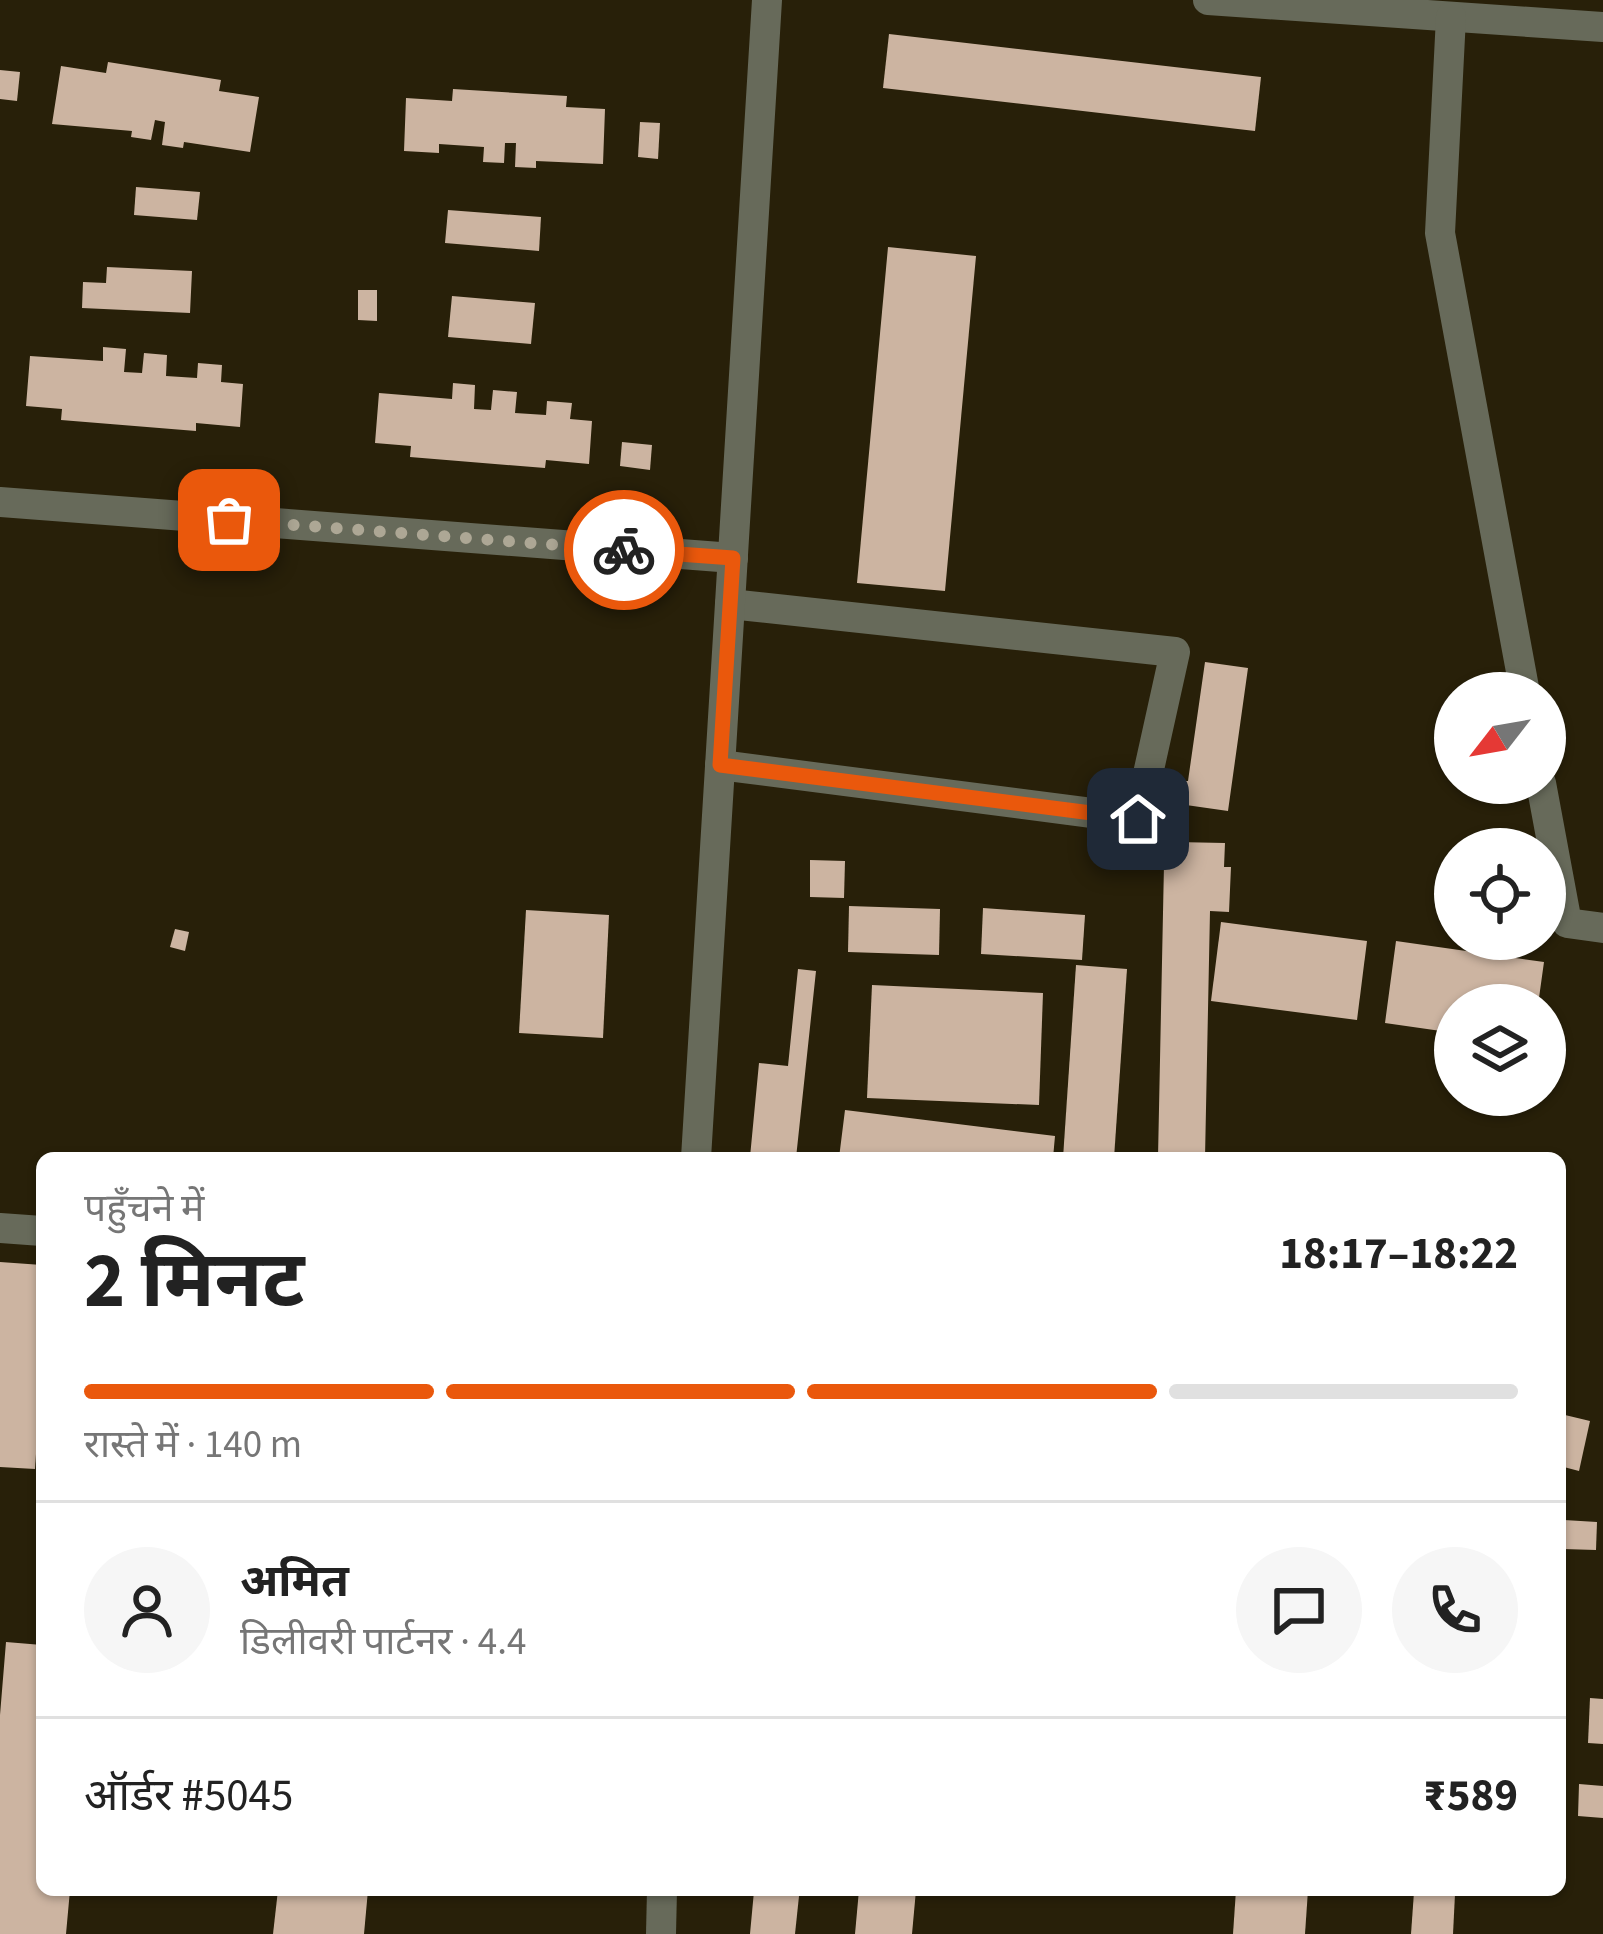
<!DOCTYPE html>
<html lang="hi">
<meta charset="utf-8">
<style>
body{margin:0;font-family:"Source Sans 3","Noto Sans Devanagari",sans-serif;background:#f6f6f6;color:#222;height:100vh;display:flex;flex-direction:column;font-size:45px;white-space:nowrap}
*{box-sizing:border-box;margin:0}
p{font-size:39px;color:#767676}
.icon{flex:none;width:66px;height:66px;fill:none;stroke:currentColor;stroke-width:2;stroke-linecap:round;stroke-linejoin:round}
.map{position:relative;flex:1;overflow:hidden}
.panel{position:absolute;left:36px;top:1152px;width:1530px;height:744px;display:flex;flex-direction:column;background:#fff;border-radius:18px;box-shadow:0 3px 9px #0004}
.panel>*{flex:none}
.needle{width:78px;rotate:239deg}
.tools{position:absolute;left:1434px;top:672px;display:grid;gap:24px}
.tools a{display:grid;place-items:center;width:132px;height:132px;border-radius:50%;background:#fff;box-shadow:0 3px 9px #0004;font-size:60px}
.pin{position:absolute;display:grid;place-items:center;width:102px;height:102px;color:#fff;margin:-51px;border-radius:24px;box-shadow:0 6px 18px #0006}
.courier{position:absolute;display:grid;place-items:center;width:120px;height:120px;margin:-60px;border:9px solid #ea580c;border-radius:50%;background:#fff;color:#222;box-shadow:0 3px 15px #0007}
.overview em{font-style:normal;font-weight:700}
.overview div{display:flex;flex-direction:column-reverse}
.overview{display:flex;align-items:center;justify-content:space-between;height:204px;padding:0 48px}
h1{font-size:78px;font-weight:700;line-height:90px}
.bar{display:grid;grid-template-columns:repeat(4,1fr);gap:18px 12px;align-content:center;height:144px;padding:0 48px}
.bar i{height:15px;border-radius:9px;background:#e0e0e0}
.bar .on{background:#ea580c}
.bar p{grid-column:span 4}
.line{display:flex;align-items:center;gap:30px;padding:0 48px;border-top:3px solid #e0e0e0}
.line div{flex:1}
.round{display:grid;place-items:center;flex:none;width:126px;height:126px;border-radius:63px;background:#f6f6f6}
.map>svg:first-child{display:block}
.building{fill:#ccb4a1}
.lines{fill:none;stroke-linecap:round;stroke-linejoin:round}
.minor{stroke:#676a5a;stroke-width:30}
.done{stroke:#ada795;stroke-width:12;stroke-dasharray:0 21.6}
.route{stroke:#ea580c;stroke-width:15}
</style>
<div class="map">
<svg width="1603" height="1934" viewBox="0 0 1603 1934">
<rect width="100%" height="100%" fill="#282009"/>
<g class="building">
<polygon points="889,34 1261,77 1255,131 883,88"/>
<polygon points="108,62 221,80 219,91 259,97 250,152 184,142 183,148 162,145 165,122 155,120 151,140 131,137 132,131 52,124 61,66 106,73"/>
<polygon points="0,70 20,72 17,101 0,99"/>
<polygon points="453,89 567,96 566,107 605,109 603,164 536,161 536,168 515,167 516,143 505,143 504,163 483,162 484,147 439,144 439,153 404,151 406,98 452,101"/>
<polygon points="640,122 660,123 658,159 638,157"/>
<polygon points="136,187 200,192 197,220 134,215"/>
<polygon points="448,210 541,217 539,251 445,243"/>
<polygon points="888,247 976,256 945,591 857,583"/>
<polygon points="107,267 192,271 190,313 82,308 83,282 106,283"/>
<polygon points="358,290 377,290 377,321 358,320"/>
<polygon points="452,296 535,303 531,344 448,337"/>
<polygon points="103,347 126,349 124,372 142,373 144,353 167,355 166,376 197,378 198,363 222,365 221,382 243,384 240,427 196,423 196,431 61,420 62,409 26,406 30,356 103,361"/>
<polygon points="453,383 475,385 474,409 491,410 493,390 517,392 515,413 546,415 547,401 572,403 570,419 592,421 589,464 546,460 545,468 410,457 411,446 375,443 379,393 452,399"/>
<polygon points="622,442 652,445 650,470 620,466"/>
<polygon points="1205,662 1248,668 1228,811 1179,804 1183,781 1188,781"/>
<polygon points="1176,842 1225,843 1224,867 1231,867 1229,912 1210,911 1205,1158 1158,1158 1164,864 1176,864"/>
<polygon points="810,860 845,861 844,898 810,897"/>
<polygon points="849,906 940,909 939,955 848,952"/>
<polygon points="983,908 1085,915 1082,960 981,954"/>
<polygon points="526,910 609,915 603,1038 519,1033"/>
<polygon points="1221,922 1367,941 1357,1020 1211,1001"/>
<polygon points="175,929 189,932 185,951 170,947"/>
<polygon points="1396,941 1544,962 1538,1005 1455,1005 1455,1033 1385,1023"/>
<polygon points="1076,965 1127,969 1114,1158 1063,1158"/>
<polygon points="798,969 816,971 796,1158 750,1157 759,1063 788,1066"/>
<polygon points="872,985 1043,993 1039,1105 867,1098"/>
<polygon points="845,1110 1055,1136 1053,1158 839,1158"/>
<polygon points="0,1262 42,1265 42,1365 35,1469 0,1467"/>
<polygon points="1565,1415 1590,1421 1579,1471 1560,1466"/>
<polygon points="1564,1520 1597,1522 1596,1550 1563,1549"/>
<polygon points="6,1642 42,1645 42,1890 70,1890 66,1934 0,1934 0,1715"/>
<polygon points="1590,1698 1603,1699 1603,1744 1588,1743"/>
<polygon points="1579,1784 1603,1786 1603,1818 1578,1816"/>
<polygon points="278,1890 368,1890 364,1934 273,1934"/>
<polygon points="859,1890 916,1890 912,1934 855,1934"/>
<polygon points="1236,1890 1308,1890 1305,1934 1233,1934"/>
<polygon points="754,1891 799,1896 795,1934 750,1934"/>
<polygon points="1414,1892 1455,1894 1453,1934 1411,1934"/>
</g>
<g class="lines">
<g class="minor">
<polyline points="1208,0 1603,27"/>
<polyline points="1451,17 1440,233 1525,693"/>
<polyline points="0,502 733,558"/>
<polyline points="720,765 1138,819 1175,652 730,604"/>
<polyline points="1541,783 1567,923 1603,928"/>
<polyline points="696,1158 767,0"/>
<polyline points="0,1228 42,1231"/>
<polyline points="661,1934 662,1890"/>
</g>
</g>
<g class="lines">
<polyline class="done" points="229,520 624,550"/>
<polyline class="route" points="624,550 733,558 720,765 1138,819"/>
</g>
</svg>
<div class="tools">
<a><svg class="needle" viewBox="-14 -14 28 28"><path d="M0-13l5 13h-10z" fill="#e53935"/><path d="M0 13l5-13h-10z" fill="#767676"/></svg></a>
<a><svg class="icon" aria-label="locate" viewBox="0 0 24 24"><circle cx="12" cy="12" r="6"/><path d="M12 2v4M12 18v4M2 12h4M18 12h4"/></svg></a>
<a><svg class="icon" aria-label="layers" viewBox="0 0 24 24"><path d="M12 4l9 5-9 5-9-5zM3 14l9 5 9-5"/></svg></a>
</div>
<div class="pin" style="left:229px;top:520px;background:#ea580c"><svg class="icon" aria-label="bag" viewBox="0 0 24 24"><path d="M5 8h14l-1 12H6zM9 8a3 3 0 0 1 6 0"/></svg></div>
<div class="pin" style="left:1138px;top:819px;background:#1f2937"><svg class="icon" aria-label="home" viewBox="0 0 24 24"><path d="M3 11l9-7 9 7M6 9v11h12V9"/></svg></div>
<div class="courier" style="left:624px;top:550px"><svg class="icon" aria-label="bike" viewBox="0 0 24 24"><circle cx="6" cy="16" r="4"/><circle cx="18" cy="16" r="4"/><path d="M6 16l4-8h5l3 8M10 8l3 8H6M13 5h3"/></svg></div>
<section class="panel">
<div class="overview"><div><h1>2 मिनट</h1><p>पहुँचने में</p></div><em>18:17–18:22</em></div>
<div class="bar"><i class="on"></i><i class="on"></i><i class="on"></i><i></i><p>रास्ते में · 140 m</p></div>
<div class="line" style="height:216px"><a class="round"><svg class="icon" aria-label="person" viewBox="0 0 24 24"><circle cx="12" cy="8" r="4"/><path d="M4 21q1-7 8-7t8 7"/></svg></a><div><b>अमित</b><p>डिलीवरी पार्टनर · 4.4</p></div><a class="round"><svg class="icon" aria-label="chat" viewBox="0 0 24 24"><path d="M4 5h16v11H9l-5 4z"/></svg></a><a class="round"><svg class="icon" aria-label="phone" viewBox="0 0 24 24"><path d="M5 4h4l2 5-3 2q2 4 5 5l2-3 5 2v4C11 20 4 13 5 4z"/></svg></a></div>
<div class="line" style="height:156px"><div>ऑर्डर #5045</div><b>₹589</b></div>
</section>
</div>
